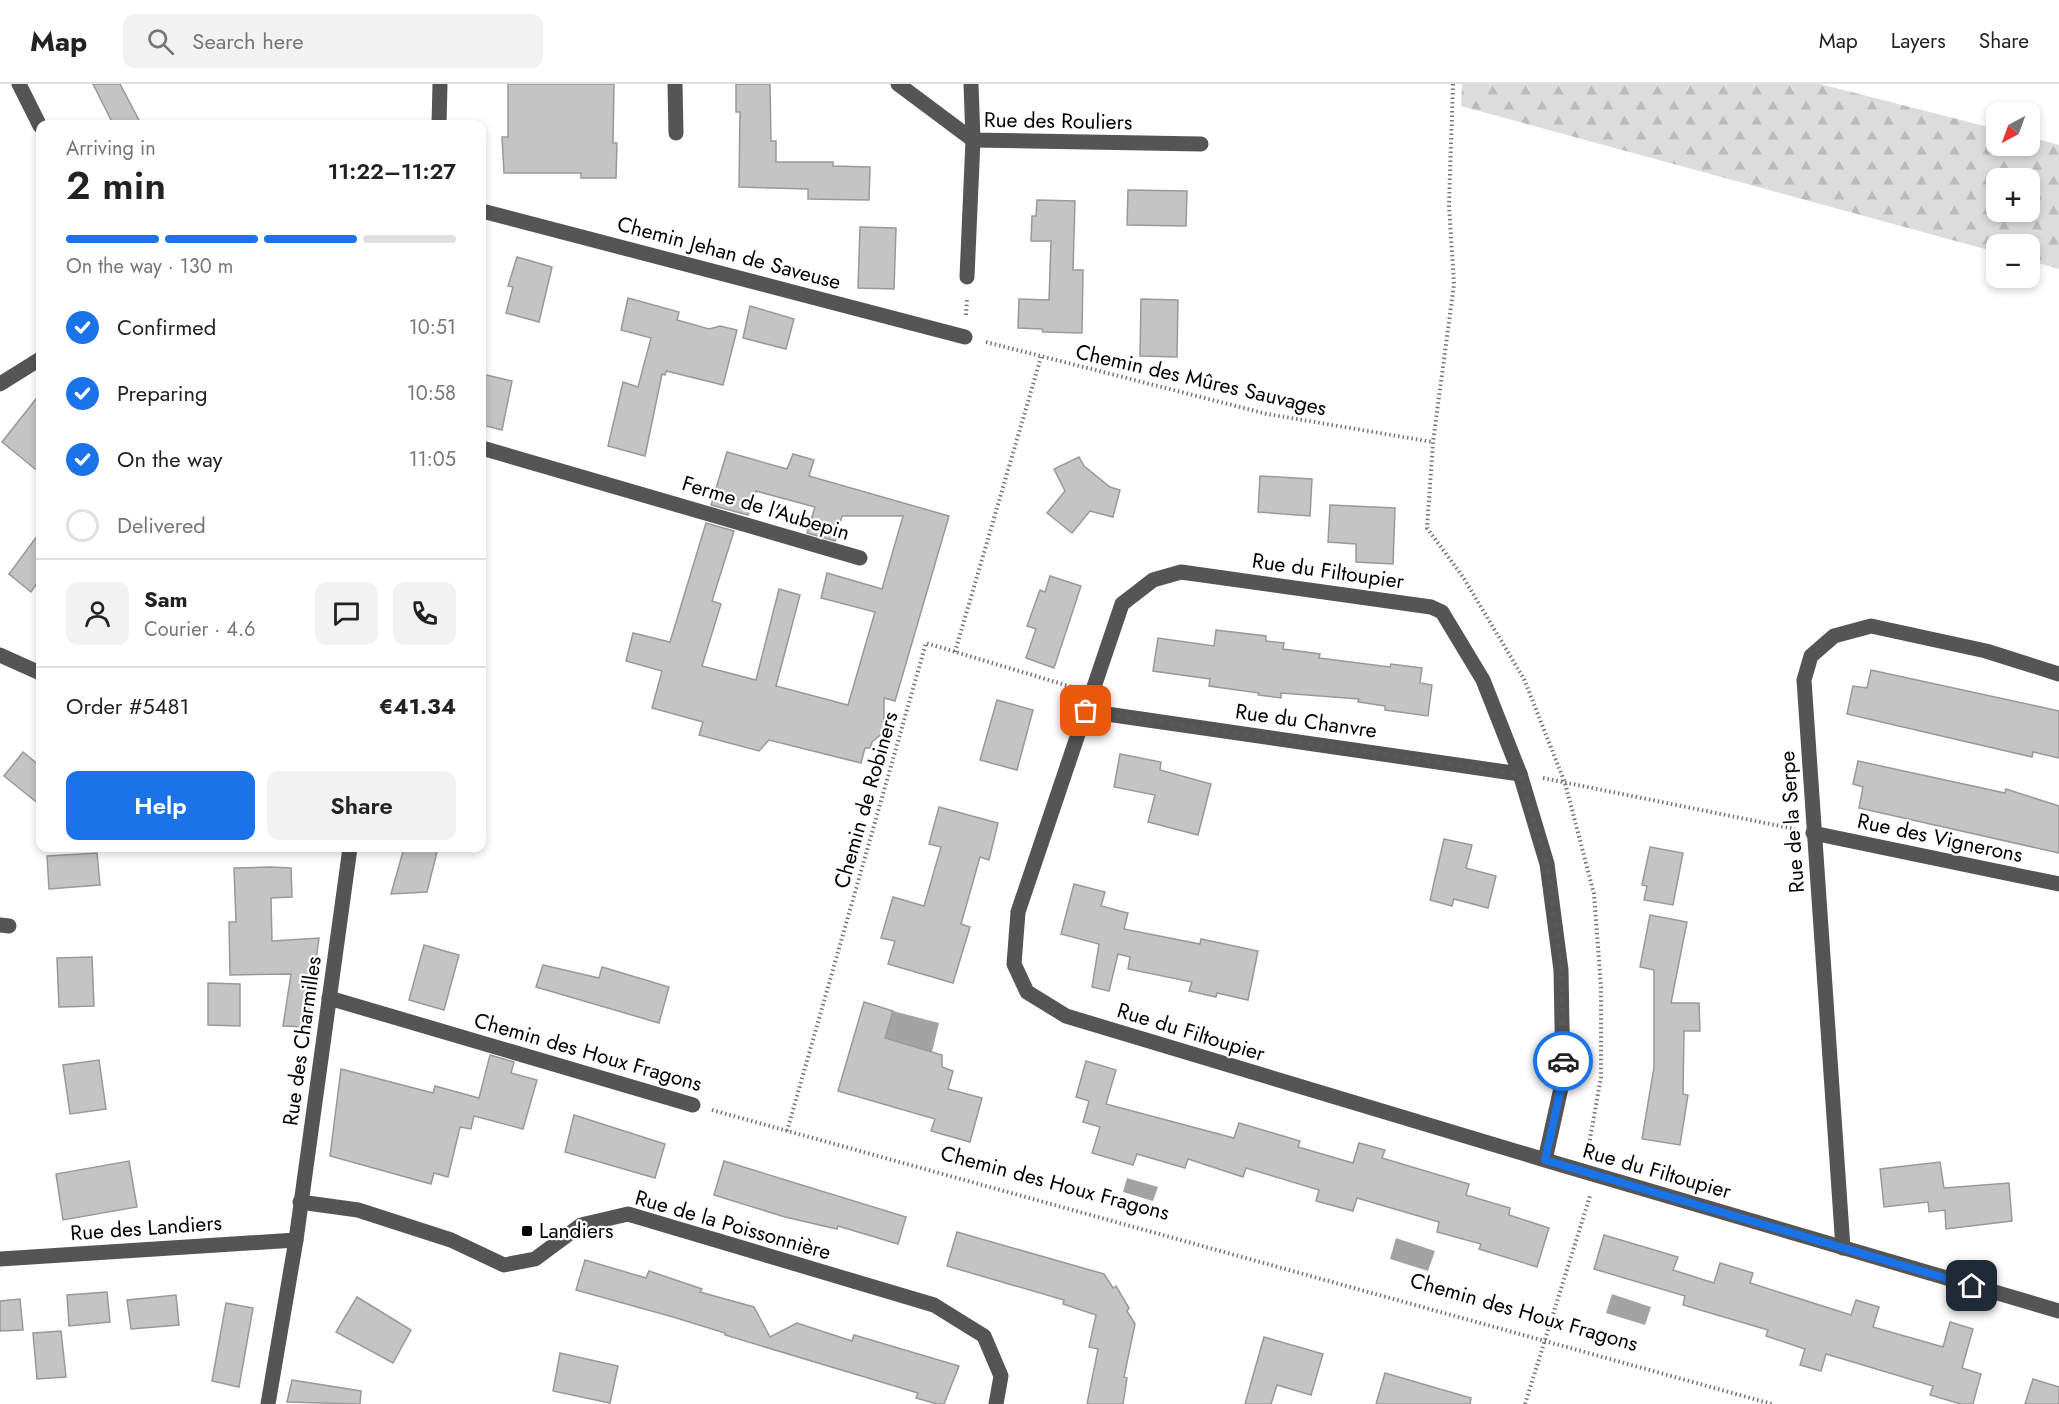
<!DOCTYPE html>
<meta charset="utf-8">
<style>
body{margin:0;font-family:Jost,sans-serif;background:#f2f2f2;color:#222;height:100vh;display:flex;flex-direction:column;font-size:22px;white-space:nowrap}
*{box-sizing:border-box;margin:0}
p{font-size:20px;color:#767676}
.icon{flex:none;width:33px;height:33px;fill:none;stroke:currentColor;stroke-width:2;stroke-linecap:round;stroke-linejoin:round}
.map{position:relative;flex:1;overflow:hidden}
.sheet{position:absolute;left:36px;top:36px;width:450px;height:732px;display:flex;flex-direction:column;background:#fff;border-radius:12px;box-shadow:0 3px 9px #0003}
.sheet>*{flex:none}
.needle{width:39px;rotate:221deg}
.buttons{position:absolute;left:1986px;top:18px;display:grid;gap:12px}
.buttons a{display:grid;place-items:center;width:54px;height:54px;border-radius:12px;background:#fff;box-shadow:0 3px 9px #0003;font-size:30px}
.pin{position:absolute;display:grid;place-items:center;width:51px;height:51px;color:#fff;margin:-26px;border-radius:12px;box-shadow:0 3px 9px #0006}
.courier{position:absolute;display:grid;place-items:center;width:60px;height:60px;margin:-30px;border:4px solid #1a73e8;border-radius:50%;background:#fff;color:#222;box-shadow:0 2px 8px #0007}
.headline em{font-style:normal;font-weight:600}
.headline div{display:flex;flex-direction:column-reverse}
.headline{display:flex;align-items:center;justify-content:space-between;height:102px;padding:0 30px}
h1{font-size:39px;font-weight:600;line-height:45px}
.bar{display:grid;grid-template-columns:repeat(4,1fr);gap:9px 6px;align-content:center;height:72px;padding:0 30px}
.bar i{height:8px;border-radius:4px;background:#e0e0e0}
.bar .selected{background:#1a73e8}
.bar p{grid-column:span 4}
.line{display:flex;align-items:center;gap:15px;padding:0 30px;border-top:2px solid #e0e0e0}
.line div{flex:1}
.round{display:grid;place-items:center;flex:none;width:63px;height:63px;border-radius:12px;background:#f2f2f2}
ol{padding:0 30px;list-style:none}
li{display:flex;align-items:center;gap:18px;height:66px}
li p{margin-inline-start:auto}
li .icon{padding:6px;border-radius:50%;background:#1a73e8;color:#fff;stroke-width:4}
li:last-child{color:#767676}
li i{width:33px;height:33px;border:3px solid #e0e0e0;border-radius:50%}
.action{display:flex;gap:12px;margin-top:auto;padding:12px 30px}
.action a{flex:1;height:69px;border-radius:12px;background:#1a73e8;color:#fff;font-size:24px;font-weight:600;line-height:69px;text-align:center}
.action a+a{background:#f2f2f2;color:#222}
header{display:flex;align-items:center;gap:36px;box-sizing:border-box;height:84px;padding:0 30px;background:#fff;border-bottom:2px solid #e0e0e0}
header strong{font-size:28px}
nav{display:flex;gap:33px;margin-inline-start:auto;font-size:21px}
.search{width:420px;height:54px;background:#f2f2f2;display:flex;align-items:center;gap:15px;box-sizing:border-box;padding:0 21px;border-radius:12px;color:#767676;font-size:22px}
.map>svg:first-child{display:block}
.forest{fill:url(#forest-firs);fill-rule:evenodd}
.water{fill:#a3a3a3}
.building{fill:#c4c4c4;stroke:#999;stroke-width:1.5}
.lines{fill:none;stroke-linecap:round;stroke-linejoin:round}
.path{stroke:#777;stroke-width:4;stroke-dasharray:1.5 3;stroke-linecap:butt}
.minor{stroke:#555;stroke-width:15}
.done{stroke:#595959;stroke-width:6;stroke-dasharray:0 10.8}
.route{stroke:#1a73e8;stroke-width:8}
.poi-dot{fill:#000;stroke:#fff;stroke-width:2}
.labels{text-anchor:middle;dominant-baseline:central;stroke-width:4.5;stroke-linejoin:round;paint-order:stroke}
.street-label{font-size:21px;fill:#000;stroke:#fff}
.poi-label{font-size:21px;fill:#000;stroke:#fff;text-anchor:start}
</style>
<header>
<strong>Map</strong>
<div class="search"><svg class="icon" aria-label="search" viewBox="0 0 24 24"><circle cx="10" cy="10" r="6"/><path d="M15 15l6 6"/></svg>Search here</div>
<nav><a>Map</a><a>Layers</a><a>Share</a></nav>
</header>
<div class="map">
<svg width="2059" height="1320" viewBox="0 0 2059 1320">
<defs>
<pattern id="forest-firs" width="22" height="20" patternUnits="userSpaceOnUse" patternTransform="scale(1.5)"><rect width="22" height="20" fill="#dcdcdc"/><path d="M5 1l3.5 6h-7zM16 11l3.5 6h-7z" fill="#bbb"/></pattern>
</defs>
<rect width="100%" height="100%" fill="#fff"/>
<path class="forest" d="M 1462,0 L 1820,0 L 1996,45 L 1996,62 L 2030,62 L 2030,53 L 2059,61 L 2059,185 L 2030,177 L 2030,160 L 1996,160 L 1996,168 L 1461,22 ZM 1996,94 L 2030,94 L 2030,128 L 1996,128 Z"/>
<g class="water">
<polygon points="893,927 939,939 932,968 919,964 915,977 881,968"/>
<polygon points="1127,1094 1158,1103 1153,1117 1123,1108"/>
<polygon points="1396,1154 1435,1167 1428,1187 1390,1175"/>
<polygon points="1612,1210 1651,1223 1645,1241 1606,1229"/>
</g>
<g class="building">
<polygon points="93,0 120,0 141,40 113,40"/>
<polygon points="508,0 614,0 613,59 617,59 616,94 581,94 581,89 504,89 502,53 508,53"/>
<polygon points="736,0 770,0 771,57 776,57 776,78 833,78 833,82 870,83 869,116 808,115 808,105 739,103 740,28 736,28"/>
<polygon points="1128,106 1187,107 1186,142 1127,141"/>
<polygon points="1037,116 1075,117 1073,186 1083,186 1082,249 1043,248 1042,245 1018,244 1019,215 1049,216 1051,157 1031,157 1032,132 1036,132"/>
<polygon points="860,143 896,144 894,205 858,204"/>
<polygon points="517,173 552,183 539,238 506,229 513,203 508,202"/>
<polygon points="628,214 679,228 677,236 709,245 720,242 737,246 723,301 666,287 665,291 662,290 645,372 608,362 623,298 638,303 651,254 621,246"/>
<polygon points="1141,215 1178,216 1177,273 1140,272"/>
<polygon points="750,222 794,235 786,265 743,254"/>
<polygon points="482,290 512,297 502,346 482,341"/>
<polygon points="40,310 40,389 2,358"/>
<polygon points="727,368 787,385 793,370 814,376 809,392 949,432 895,617 884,614 884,648 872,658 870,664 865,664 861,679 769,656 759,667 699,651 703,638 652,624 662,587 626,577 633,549 670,558 706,439 734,447 712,517 721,520 702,582 756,596 779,505 800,511 776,602 848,621 875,528 821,514 827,489 882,505 903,432 842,432 835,457 807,449 815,423 756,407 748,431 711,421"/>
<polygon points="1079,373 1084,382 1110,403 1120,406 1113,433 1090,427 1072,449 1047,429 1065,407 1054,385"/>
<polygon points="1260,392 1312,395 1310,432 1258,428"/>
<polygon points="1330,421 1395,424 1393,480 1356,478 1356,460 1328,458"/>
<polygon points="40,448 40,495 31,508 9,490"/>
<polygon points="1050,492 1081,502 1054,584 1026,574 1036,545 1027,542 1040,506 1045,508"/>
<polygon points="1216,546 1266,552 1266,557 1284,559 1283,565 1320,570 1319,574 1390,583 1391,580 1422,584 1420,599 1432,601 1428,632 1385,626 1385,622 1358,618 1359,615 1281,609 1281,614 1258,611 1259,609 1209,602 1210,595 1153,587 1158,554 1214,562"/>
<polygon points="1871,586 2059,627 2059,674 2033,668 2032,673 1847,630 1853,602 1867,604"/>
<polygon points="997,616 1033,626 1017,686 980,676"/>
<polygon points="23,668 40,682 40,721 4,692"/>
<polygon points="1120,670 1161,678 1160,686 1211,700 1198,751 1148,738 1155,711 1114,703"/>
<polygon points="1858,677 2005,709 2006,705 2059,722 2059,769 1859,724 1863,703 1853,700"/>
<polygon points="939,723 998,739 989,776 980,773 961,840 970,843 953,899 888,880 895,857 881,854 893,813 924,822 941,763 929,760"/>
<polygon points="1444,755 1472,761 1466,784 1496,792 1488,824 1454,815 1452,822 1430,816"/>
<polygon points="1650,763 1683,769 1673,821 1644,816 1647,802 1642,801"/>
<polygon points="404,764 438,764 427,808 391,810"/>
<polygon points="97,769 100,801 49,805 47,772"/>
<polygon points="270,783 291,784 292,813 271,814 272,857 319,854 307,943 283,942 291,890 230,891 229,838 236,838 234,784"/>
<polygon points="1074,800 1105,808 1101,822 1128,829 1124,845 1200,860 1201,855 1258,867 1248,916 1217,909 1216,913 1189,907 1192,898 1128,885 1130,873 1118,870 1109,907 1092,903 1099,860 1061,850"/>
<polygon points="1650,831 1687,838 1671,919 1699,919 1700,947 1684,947 1683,1010 1688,1011 1680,1061 1642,1055 1654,983 1654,886 1640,883"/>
<polygon points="424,861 459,871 444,926 409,916"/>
<polygon points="92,873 94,922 59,923 57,874"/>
<polygon points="543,881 599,894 602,883 669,903 659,939 536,903"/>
<polygon points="208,899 240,900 240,942 208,941"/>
<polygon points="864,918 893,927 885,954 942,971 942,983 953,987 948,1005 982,1014 970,1058 931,1047 935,1035 838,1007"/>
<polygon points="490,971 514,978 511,989 537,996 523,1045 474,1032 471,1045 460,1043 448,1093 434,1089 431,1100 330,1072 341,985 433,1009 435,1002 479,1014"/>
<polygon points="99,976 106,1025 70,1030 63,981"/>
<polygon points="1086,977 1116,986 1106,1020 1234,1054 1239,1039 1300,1057 1298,1063 1353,1079 1359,1059 1385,1066 1382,1074 1469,1100 1466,1111 1510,1124 1509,1131 1549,1144 1537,1183 1479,1165 1481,1160 1437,1148 1439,1138 1357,1114 1353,1127 1316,1117 1319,1106 1246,1084 1243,1093 1188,1075 1185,1084 1137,1070 1133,1081 1092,1069 1100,1043 1083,1038 1089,1017 1076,1013"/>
<polygon points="574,1031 665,1060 655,1094 565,1068"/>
<polygon points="129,1077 137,1123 63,1136 56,1090"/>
<polygon points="724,1077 906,1133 898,1160 838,1142 837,1145 785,1133 714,1111"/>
<polygon points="1940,1078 1944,1104 2009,1099 2012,1137 1946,1145 1945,1126 1929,1128 1928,1118 1884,1123 1880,1085"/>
<polygon points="957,1148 1104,1190 1113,1204 1116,1202 1129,1224 1127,1227 1135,1240 1124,1293 1127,1294 1123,1320 1087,1320 1098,1265 1089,1263 1096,1231 1063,1220 1064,1216 947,1182"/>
<polygon points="1604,1151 1678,1173 1673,1186 1714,1199 1720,1179 1753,1189 1750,1199 1851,1231 1856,1216 1879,1223 1873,1243 1943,1263 1950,1238 1973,1245 1962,1284 1981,1290 1973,1320 1961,1320 1930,1311 1933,1302 1826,1270 1821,1287 1800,1281 1805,1265 1766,1252 1768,1246 1683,1221 1685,1212 1594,1185"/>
<polygon points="585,1176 646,1194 649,1187 702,1205 700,1208 754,1223 770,1253 797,1239 852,1257 854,1251 959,1282 944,1320 937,1320 916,1314 918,1309 725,1251 725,1249 673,1233 576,1206"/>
<polygon points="107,1208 110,1238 69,1242 67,1211"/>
<polygon points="176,1211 179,1241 131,1245 127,1216"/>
<polygon points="357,1213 411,1246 393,1279 336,1248"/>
<polygon points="20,1215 23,1246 0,1247 0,1217"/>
<polygon points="226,1219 253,1224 239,1303 212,1297"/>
<polygon points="61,1247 66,1293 37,1295 33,1249"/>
<polygon points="1264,1253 1323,1270 1311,1311 1277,1301 1271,1320 1245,1320"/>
<polygon points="560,1269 618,1282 610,1319 553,1307"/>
<polygon points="1385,1289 1471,1314 1470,1320 1376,1320"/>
<polygon points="2033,1295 2059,1303 2059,1320 2025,1320"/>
<polygon points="292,1296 361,1307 360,1320 287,1318"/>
</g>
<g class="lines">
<g class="path">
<polyline points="1453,0 1449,121 1454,200 1433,358 1427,444 1463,493 1524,595 1565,699 1594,810 1601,903 1601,993 1588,1066"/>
<polyline points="966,231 967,214"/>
<polyline points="986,258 1267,330 1433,358"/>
<polyline points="955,568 1041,273"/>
<polyline points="1543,694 1795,745"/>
<polyline points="712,1026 1772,1320"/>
<polyline points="787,1047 926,559 1072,603"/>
<polyline points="1525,1320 1590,1112"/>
</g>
<g class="minor">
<polyline points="19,0 40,42"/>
<polyline points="675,0 676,49"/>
<polyline points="898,0 973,56 1201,60"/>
<polyline points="439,40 440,0"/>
<polyline points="482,127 965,253"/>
<polyline points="967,193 973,56 971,0"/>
<polyline points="0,300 40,275"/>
<polyline points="482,364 860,474"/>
<polyline points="0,571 40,589"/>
<polyline points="1086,627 1520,690"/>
<polyline points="1813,749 2059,800"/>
<polyline points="0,841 9,842"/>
<polyline points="329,914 693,1021"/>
<polyline points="1545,1076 1563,995 1561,886 1547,780 1520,690 1483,596 1442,528 1431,523 1181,488 1153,496 1122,520 1018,828 1014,880 1027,908 1066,932 1545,1076 1596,1091 2059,1227"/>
<polyline points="300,1118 358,1126 451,1156 504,1181 535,1175 581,1141 628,1130 934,1221 984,1252 1001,1292 996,1320"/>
<polyline points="1843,1164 1804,596 1811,572 1834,552 1871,542 1986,567 2059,590"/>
<polyline points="0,1175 296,1156"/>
<polyline points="268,1320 296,1156 350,764"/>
</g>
</g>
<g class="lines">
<polyline class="done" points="1086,627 1520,690 1547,780 1562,886 1563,977"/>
<polyline class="route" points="1563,977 1563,995 1545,1076 1972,1202"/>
</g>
<rect class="poi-dot" x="521" y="1141" width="12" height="12" rx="3"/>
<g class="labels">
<g class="street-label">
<text transform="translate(1058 37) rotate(1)">Rue des Rouliers</text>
<text transform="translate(729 169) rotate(15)">Chemin Jehan de Saveuse</text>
<text transform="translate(1201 296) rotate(13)">Chemin des Mûres Sauvages</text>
<text transform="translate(766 424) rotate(17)">Ferme de l'Aubepin</text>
<text transform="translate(1328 487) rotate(8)">Rue du Filtoupier</text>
<text transform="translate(1306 637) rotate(8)">Rue du Chanvre</text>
<text transform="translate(866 716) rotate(-74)">Chemin de Robiners</text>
<text transform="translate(1792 738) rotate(-94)">Rue de la Serpe</text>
<text transform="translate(1940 754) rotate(12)">Rue des Vignerons</text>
<text transform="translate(1191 948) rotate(17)">Rue du Filtoupier</text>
<text transform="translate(302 957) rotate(-82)">Rue des Charmilles</text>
<text transform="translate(588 968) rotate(16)">Chemin des Houx Fragons</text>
<text transform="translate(1657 1087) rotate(16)">Rue du Filtoupier</text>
<text transform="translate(1055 1099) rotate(15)">Chemin des Houx Fragons</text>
<text transform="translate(733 1141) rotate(16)">Rue de la Poissonnière</text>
<text transform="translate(146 1144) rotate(-4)">Rue des Landiers</text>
<text transform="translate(1524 1228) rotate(16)">Chemin des Houx Fragons</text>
</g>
<g class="poi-label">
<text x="539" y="1147">Landiers</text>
</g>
</g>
</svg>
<div class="buttons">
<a><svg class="needle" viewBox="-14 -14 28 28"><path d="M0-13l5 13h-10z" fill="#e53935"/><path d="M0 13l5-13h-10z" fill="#767676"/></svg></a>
<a>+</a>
<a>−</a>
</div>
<div class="pin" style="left:1086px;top:627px;background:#ea580c"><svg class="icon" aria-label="bag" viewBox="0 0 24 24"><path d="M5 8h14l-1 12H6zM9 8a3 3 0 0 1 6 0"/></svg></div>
<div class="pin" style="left:1972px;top:1202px;background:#1f2937"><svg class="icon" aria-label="home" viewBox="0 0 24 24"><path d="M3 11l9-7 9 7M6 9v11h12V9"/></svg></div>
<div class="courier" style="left:1563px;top:977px"><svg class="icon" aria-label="car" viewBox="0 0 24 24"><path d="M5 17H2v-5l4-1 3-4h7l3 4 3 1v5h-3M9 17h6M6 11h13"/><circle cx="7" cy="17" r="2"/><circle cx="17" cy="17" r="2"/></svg></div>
<section class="sheet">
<div class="headline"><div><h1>2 min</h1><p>Arriving in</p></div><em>11:22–11:27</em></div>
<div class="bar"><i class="selected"></i><i class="selected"></i><i class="selected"></i><i></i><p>On the way · 130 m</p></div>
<ol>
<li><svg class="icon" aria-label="check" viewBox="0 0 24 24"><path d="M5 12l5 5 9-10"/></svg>Confirmed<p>10:51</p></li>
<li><svg class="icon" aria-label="check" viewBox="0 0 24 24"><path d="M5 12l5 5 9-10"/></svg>Preparing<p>10:58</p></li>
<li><svg class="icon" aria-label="check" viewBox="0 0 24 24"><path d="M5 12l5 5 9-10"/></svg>On the way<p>11:05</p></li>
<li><i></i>Delivered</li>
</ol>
<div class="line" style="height:108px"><a class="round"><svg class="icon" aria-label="person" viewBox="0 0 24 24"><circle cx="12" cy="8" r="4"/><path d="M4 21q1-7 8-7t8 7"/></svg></a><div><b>Sam</b><p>Courier · 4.6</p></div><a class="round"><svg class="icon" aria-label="chat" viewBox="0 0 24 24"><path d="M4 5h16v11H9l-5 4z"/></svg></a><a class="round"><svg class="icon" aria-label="phone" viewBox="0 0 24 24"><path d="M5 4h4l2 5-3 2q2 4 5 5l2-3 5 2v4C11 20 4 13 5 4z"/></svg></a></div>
<div class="line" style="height:78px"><div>Order #5481</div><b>€41.34</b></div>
<div class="action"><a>Help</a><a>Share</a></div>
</section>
</div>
